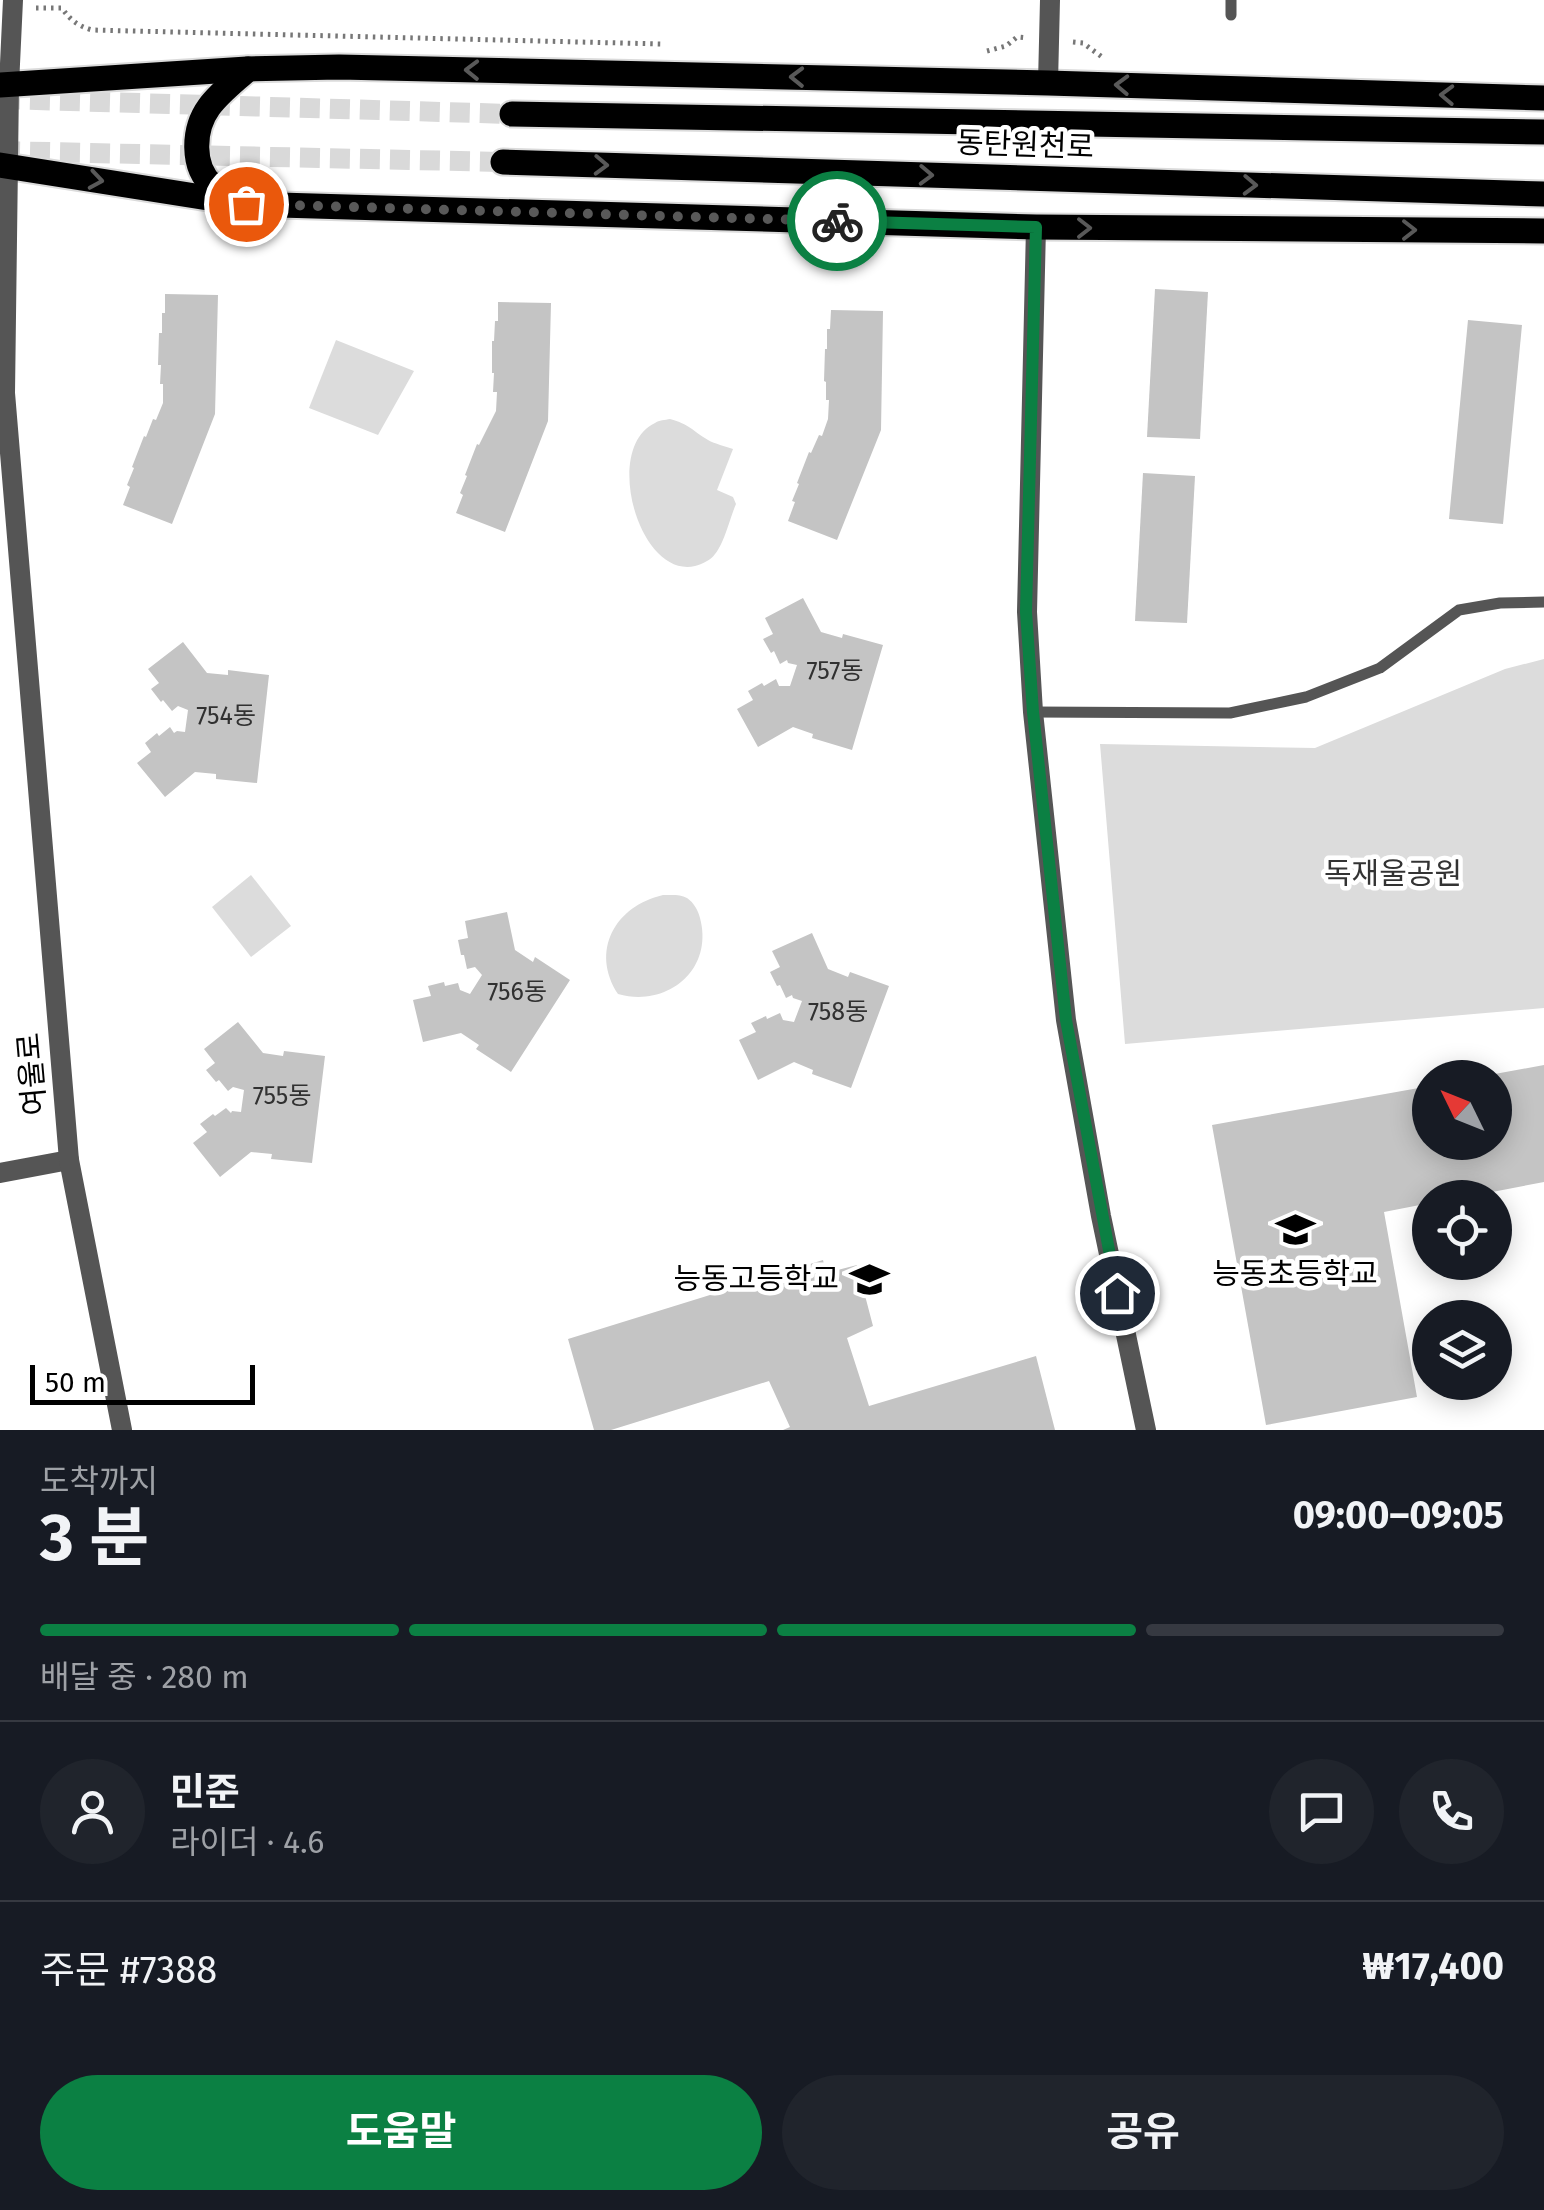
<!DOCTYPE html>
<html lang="ko">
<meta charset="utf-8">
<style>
body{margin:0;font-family:"Fira Sans","Noto Sans KR",sans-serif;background:#20242c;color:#f1f3f6;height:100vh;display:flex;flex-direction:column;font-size:38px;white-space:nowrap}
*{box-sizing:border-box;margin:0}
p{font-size:32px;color:#9ea1a6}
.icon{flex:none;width:55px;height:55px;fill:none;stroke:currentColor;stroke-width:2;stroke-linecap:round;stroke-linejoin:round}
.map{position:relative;height:1430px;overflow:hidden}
.details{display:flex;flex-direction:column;background:#171b24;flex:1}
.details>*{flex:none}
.needle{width:65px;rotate:313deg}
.fabs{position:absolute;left:1412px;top:1060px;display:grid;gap:20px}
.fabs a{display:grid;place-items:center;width:100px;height:100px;border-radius:50%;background:#171b24;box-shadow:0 5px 25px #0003;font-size:50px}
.scale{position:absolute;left:30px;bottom:25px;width:225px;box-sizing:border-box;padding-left:10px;border:5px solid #000;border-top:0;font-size:28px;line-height:35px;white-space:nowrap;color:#000;-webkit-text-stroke:8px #fff;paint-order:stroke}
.pin{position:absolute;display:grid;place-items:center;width:85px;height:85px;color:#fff;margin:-42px;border:5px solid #fff;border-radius:50%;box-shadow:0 2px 10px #0007}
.courier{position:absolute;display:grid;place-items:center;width:100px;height:100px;margin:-50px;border:8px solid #0b8043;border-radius:50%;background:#fff;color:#222;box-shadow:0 2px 12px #0007}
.headline em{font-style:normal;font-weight:700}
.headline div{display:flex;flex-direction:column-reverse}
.headline{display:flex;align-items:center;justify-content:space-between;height:170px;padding:0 40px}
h1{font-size:65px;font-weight:700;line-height:75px}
.bar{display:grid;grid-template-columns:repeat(4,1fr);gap:15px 10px;align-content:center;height:120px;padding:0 40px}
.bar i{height:12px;border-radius:8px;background:#363941}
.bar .on{background:#0b8043}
.bar p{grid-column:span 4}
.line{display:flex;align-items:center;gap:25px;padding:0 40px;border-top:2px solid #363941}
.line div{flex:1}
.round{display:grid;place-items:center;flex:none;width:105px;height:105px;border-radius:52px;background:#20242c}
.cta{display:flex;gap:20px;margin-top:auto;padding:20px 40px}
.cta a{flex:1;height:115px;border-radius:60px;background:#0b8043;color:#fff;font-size:40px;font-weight:700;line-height:115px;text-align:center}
.cta a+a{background:#20242c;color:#f1f3f6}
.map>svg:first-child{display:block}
.green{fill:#dcdcdc}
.building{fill:#c4c4c4}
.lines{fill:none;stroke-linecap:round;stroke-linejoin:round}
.secondary-tunnel{stroke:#d9d9d9;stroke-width:20;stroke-dasharray:20 10;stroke-linecap:butt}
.primary-casing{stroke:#dbdbdb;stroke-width:29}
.path{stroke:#777;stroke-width:5;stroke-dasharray:2.5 5;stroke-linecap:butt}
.service{stroke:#555;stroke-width:11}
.minor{stroke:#555;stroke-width:20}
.tertiary{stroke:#555;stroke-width:20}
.primary{stroke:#000;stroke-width:25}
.oneway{stroke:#595959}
.done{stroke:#595959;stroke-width:10;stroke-dasharray:0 18}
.route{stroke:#0b8043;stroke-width:12}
.labels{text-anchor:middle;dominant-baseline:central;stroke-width:9;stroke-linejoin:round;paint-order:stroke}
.number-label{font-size:25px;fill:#313131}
.street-label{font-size:30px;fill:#000;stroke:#fff}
.park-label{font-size:30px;fill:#333;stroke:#fff}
.poi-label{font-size:30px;fill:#000;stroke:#fff}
</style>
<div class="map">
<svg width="1544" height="1430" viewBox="0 0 1544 1430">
<rect width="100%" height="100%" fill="#fff"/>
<g class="green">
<polygon points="336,340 414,371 378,435 309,408"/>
<path d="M 670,419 C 689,424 693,431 708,440 C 715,444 725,446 733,449 L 717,490 L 733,497 L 736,504 C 730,518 724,544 715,554 C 711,560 702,564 695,566 C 639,579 602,448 655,423 C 659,420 665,420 670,419 Z"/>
<polygon points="1544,659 1544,1008 1125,1044 1100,744 1315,748 1505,669"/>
<polygon points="251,875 291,926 251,957 212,907"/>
<path d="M 663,895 C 672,895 680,894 687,898 C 694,903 698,910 700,918 C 714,970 667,1008 618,994 C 590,951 615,906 663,895 Z"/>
</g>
<g class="building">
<polygon points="1155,289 1208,292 1200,439 1147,437"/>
<polygon points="165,294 218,295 215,414 172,524 123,505 130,487 127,485 134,468 132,467 144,436 146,437 153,419 156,420 163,403 163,384 160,384 161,365 158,365 159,333 162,333 162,313 165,313"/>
<polygon points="498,302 551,303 548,421 505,532 456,513 463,495 460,493 467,476 465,475 477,444 479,445 496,411 497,392 493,392 494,373 492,373 492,341 494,341 495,321 498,321"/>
<polygon points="831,310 883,311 881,430 837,540 788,521 795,502 792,501 799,484 797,483 809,452 811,453 819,435 822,436 828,419 829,400 826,400 826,382 824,381 825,349 827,349 827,329 830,329"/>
<polygon points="1468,320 1522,325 1503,524 1449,519"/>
<polygon points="1143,473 1195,476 1187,623 1135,621"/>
<polygon points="803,598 821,632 842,638 843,634 883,645 852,750 812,738 813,734 793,727 758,747 737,709 753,700 748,691 762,683 764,686 776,679 779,686 790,686 797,665 788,663 787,660 780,664 774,651 771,653 763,639 773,634 765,618"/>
<polygon points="183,642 207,673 228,675 228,670 269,675 257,783 216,779 216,774 195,772 165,797 137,763 151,752 145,743 157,733 159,736 170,727 174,733 177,731 185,732 188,710 178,706 172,711 163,700 161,702 151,689 159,683 148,669"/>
<polygon points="507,912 515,950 533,962 535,957 570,980 511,1072 476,1049 479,1045 461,1033 423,1042 413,1000 431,996 428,986 444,982 445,986 458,983 460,990 470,994 482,975 475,967 467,969 464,955 461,955 458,940 468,938 465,921"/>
<polygon points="812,933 828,969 848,977 850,972 889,986 851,1088 812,1074 813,1070 794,1062 758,1080 739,1040 756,1032 751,1023 766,1016 767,1019 780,1013 783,1020 794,1022 802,1001 793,998 792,995 786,998 780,985 777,986 770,972 780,967 772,951"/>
<polygon points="238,1022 263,1053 283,1056 284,1051 325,1056 312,1163 271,1159 272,1154 251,1152 220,1177 193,1143 207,1132 200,1124 213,1114 215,1116 226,1108 231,1113 232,1111 241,1112 244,1090 233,1087 228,1091 219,1080 216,1082 206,1070 215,1063 204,1049"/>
<polygon points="1544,1065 1544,1182 1461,1198 1430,1198 1430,1203 1384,1212 1417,1397 1266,1425 1212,1125 1430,1086 1430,1142 1495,1142 1495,1078 1485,1078 1484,1076"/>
<polygon points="823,1260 826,1273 857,1265 873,1326 847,1338 869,1406 1036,1356 1055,1430 783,1430 790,1427 769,1381 611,1430 594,1430 568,1339"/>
</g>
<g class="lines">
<g class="secondary-tunnel">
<polyline points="0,99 512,114"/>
<polyline points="0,151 503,162"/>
</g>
<defs>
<g id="primary">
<polyline points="0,85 247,69 339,67 1048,83 1544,98"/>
<polyline points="512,114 1544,132"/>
<polyline points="503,162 1544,194"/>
<polyline points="0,165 246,204 1036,227 1544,231"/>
<path d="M 234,197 C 228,194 219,191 213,186 C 191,167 193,129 209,107 C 219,93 235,81 248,69"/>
</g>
</defs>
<use href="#primary" class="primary-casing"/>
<g class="path">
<path d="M 36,8 L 62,8 C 70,20 78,26 92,30 L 661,44"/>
<polyline points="1073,42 1083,43 1102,57"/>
<polyline points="987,51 1006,46 1017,37 1027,38"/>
</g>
<g class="service">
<polyline points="1231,15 1231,0"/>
<polyline points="1033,712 1230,713 1306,697 1380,668 1459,610 1500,603 1544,602"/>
</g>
<g class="minor">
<polyline points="1048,83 1050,0"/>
<polyline points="9,85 13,0"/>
<polyline points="1036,227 1027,612 1033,712 1066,1020 1101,1216 1146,1430"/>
<polyline points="0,1173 69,1160"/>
</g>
<polyline class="tertiary" points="9,85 5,393 69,1160 122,1430"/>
<use href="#primary" class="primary"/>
</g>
<defs><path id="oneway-chevron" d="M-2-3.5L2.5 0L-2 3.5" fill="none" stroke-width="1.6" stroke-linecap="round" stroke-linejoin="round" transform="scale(2.5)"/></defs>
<g class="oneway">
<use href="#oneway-chevron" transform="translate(472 70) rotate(-179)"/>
<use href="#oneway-chevron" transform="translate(797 77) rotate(-179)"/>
<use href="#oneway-chevron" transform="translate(1122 85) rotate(-178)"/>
<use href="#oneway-chevron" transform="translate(1447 95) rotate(-178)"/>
<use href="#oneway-chevron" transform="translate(601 165) rotate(2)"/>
<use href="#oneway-chevron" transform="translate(926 175) rotate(2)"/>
<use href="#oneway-chevron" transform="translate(96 180) rotate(9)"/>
<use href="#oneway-chevron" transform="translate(1250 185) rotate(2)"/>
<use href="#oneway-chevron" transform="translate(1084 228)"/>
<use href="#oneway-chevron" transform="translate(1409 230)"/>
</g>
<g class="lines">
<polyline class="done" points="246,204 837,221"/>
<polyline class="route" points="837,221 1036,227 1026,612 1033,712 1066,1020 1117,1293"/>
</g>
<defs>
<symbol id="school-bare" viewBox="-9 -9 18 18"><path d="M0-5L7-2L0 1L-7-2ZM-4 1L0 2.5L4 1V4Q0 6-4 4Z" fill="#000" stroke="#fff" stroke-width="2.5" paint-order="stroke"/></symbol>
</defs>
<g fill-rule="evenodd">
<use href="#school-bare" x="1268" y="1202" width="55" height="55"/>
<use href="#school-bare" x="842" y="1252" width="55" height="55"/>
</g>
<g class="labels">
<g class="number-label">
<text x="835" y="671">757동</text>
<text x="226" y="716">754동</text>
<text x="517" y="992">756동</text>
<text x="838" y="1012">758동</text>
<text x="282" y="1096">755동</text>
</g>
<g class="street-label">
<text transform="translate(1025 145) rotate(2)">동탄원천로</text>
<text transform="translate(32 1074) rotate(-95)">여울로</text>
</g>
<g class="park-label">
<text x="1393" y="874">독재울공원</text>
</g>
<g class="poi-label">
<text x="1295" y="1274">능동초등학교</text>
<text x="839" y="1279" text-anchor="end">능동고등학교</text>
</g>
</g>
</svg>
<div class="fabs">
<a><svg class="needle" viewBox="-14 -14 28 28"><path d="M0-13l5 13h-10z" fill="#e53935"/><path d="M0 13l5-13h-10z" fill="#9ea1a6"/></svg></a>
<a><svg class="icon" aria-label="locate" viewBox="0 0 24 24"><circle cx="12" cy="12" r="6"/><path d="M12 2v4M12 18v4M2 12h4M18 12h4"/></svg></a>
<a><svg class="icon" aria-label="layers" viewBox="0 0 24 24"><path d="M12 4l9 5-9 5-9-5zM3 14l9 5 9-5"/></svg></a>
</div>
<div class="scale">50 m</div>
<div class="pin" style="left:246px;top:204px;background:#ea580c"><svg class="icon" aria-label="bag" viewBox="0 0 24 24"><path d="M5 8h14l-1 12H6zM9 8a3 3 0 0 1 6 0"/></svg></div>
<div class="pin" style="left:1117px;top:1293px;background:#1f2937"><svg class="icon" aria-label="home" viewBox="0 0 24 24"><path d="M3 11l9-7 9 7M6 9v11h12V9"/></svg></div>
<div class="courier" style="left:837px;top:221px"><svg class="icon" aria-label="bike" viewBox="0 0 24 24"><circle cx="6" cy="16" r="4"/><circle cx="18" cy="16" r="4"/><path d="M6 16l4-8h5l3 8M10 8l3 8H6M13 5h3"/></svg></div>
</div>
<section class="details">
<div class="headline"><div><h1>3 분</h1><p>도착까지</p></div><em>09:00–09:05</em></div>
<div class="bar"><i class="on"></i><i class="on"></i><i class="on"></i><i></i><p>배달 중 · 280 m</p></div>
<div class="line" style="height:180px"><a class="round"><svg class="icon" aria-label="person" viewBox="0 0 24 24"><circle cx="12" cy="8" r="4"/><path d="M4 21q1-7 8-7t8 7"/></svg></a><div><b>민준</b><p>라이더 · 4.6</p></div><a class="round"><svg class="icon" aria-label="chat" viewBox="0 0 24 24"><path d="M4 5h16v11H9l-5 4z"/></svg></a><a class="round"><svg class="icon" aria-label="phone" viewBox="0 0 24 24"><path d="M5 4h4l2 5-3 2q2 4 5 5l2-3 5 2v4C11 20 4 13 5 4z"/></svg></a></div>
<div class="line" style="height:130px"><div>주문 #7388</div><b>₩17,400</b></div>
<div class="cta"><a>도움말</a><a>공유</a></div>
</section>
